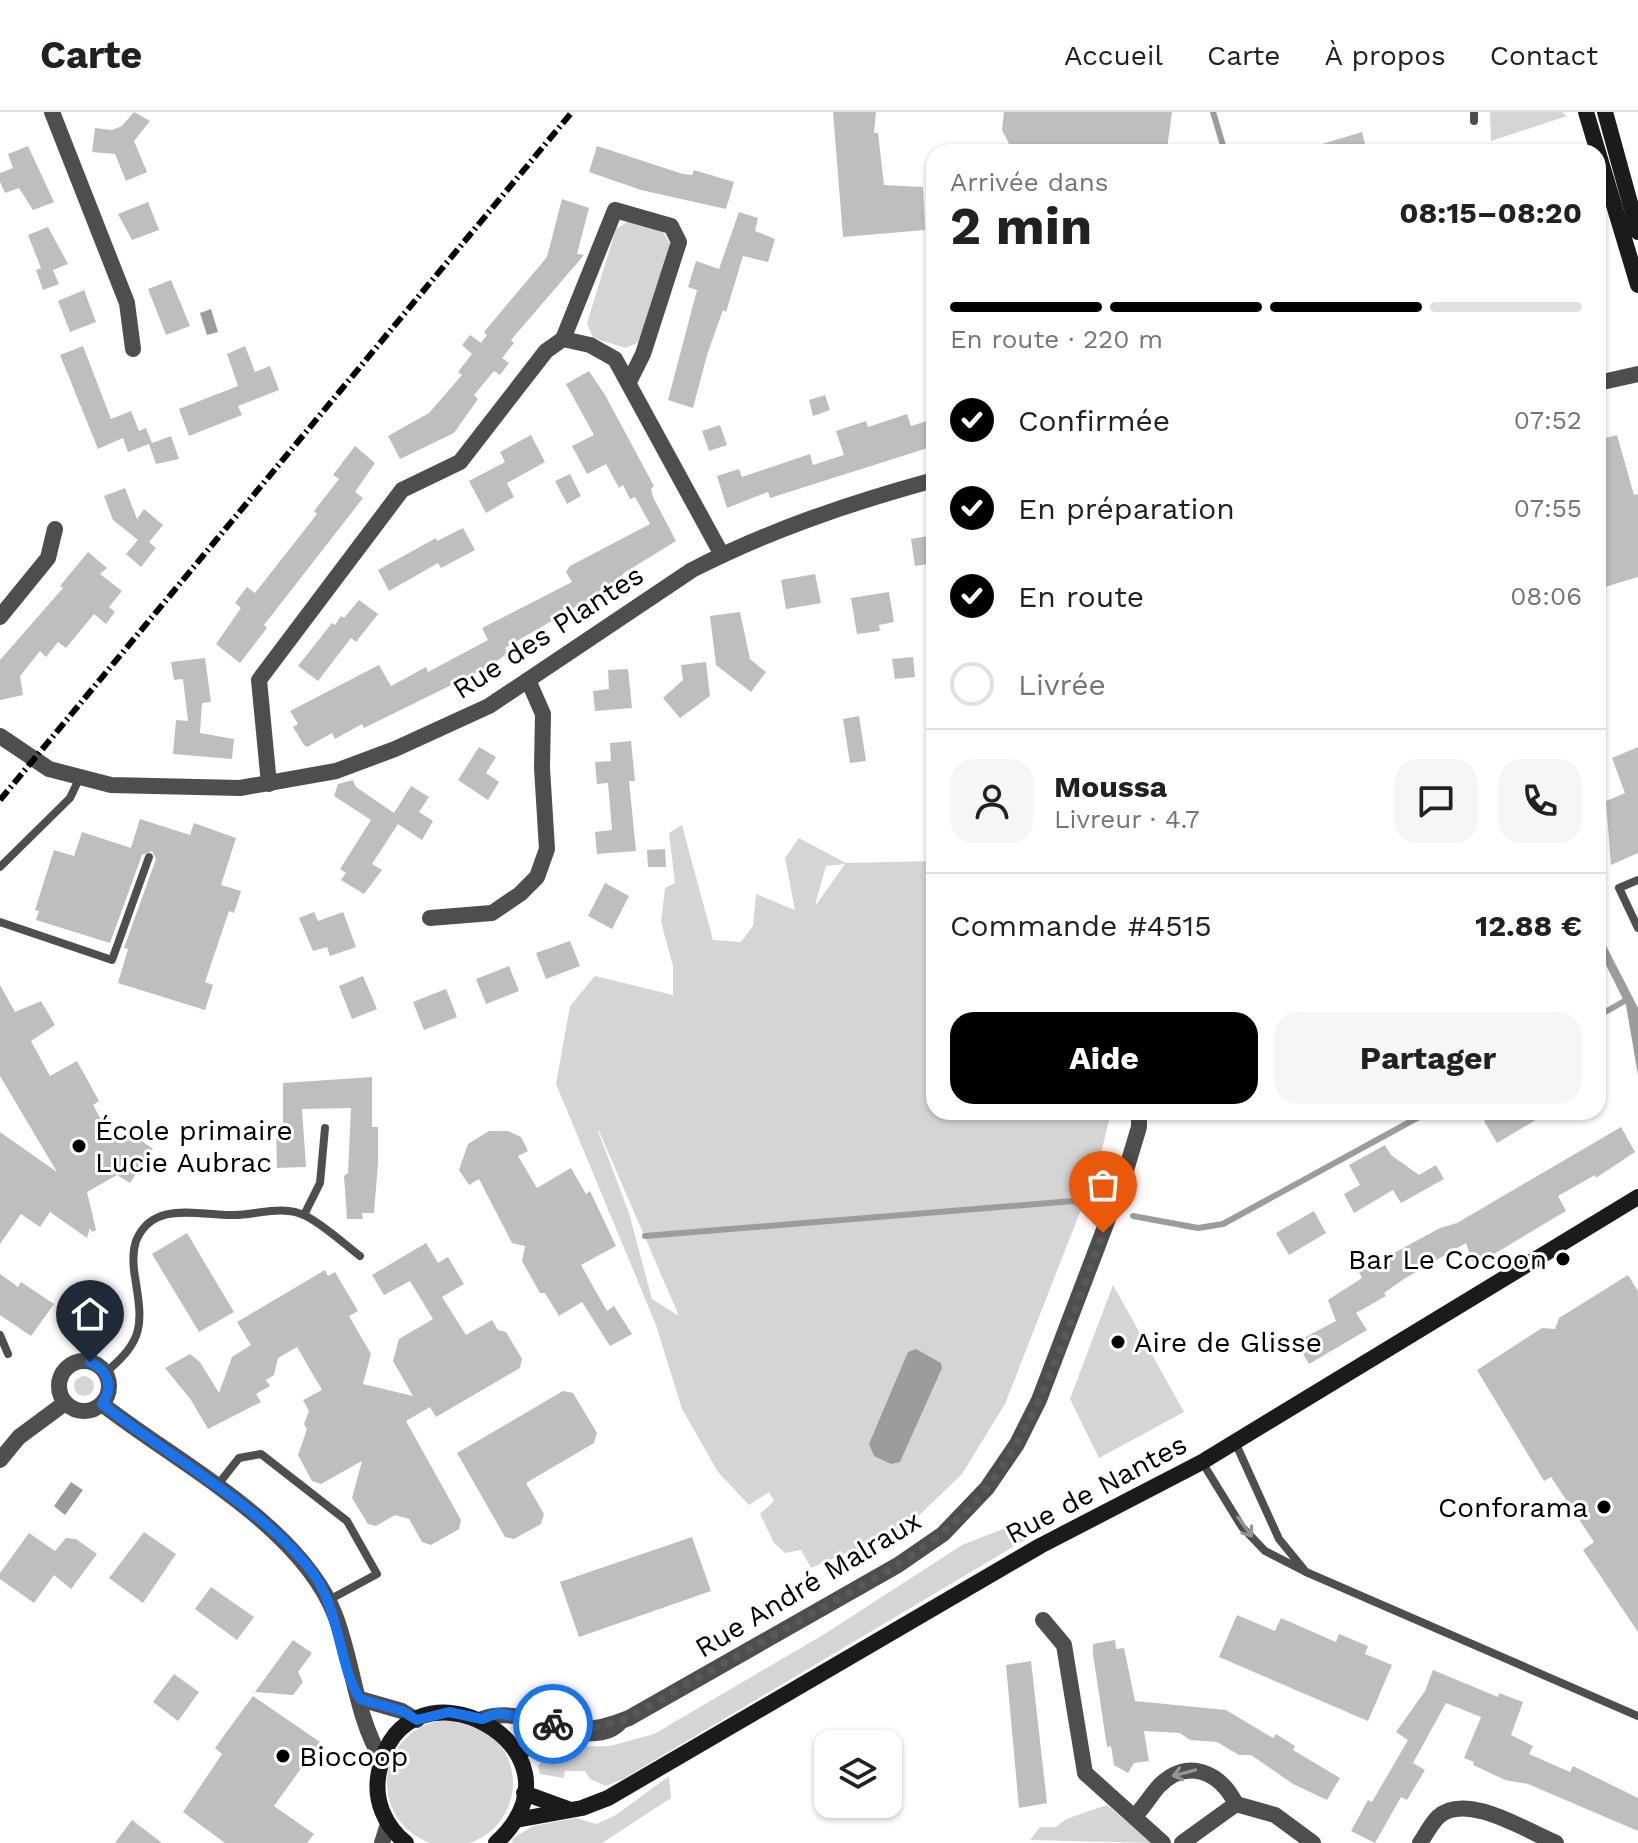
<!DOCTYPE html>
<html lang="fr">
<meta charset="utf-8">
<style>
body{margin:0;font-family:"Work Sans",sans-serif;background:#f6f6f6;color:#202124;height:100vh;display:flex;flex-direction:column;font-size:30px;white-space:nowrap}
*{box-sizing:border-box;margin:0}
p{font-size:26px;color:#757577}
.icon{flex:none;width:44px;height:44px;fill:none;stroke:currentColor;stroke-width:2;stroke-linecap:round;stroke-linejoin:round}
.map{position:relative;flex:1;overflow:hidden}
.sheet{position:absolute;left:926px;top:32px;width:680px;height:976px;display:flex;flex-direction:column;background:#fff;border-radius:24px;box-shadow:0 2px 6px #0004}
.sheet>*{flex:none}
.controls{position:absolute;left:814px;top:1618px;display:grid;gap:16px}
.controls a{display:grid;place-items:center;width:88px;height:88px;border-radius:16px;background:#fff;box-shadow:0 2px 6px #0004;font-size:40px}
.pin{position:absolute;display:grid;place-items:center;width:68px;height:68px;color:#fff;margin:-82px -34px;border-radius:50% 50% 50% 0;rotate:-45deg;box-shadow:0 0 8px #0007}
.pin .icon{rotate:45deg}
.courier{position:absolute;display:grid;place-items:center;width:80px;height:80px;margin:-40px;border:6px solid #1a73e8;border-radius:50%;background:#fff;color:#222;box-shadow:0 2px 10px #0007}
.head em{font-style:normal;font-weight:700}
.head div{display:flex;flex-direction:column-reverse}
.head{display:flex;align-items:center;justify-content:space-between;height:136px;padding:0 24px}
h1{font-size:52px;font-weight:700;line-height:60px}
.bar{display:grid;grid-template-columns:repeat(4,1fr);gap:12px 8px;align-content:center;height:96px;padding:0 24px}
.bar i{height:10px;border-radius:6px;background:#e0e0e0}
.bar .current{background:#000}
.bar p{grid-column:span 4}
.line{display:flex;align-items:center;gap:20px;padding:0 24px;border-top:2px solid #e0e0e0}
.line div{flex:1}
.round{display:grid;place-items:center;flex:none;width:84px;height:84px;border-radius:24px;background:#f6f6f6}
ol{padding:0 24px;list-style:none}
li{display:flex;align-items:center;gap:24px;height:88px}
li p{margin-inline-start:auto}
li .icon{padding:8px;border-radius:50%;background:#000;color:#fff;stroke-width:4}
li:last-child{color:#757577}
li i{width:44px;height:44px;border:4px solid #e0e0e0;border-radius:50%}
.action{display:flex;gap:16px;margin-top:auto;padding:16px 24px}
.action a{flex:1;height:92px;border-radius:24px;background:#000;color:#fff;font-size:32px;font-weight:700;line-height:92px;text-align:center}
.action a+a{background:#f6f6f6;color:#202124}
header{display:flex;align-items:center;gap:48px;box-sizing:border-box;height:112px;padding:0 40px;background:#fff;border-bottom:2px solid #e0e0e0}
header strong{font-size:38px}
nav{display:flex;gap:44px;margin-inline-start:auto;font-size:28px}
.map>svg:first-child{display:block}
.green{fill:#d5d5d5;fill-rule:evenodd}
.water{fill:#9c9c9c}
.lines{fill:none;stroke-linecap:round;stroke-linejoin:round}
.stream{stroke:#9c9c9c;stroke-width:6}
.building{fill:#bebebe}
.lane{stroke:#4e4e4e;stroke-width:8}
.street{stroke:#4e4e4e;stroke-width:16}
.secondary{stroke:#1b1b1b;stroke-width:16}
.rail{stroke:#000;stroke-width:6;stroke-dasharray:12 4 2 4;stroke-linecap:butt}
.oneway{stroke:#959595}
.done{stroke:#595959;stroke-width:8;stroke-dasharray:0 14.4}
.route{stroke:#1a73e8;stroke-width:10}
.poi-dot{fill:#000;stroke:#fff;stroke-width:3}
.labels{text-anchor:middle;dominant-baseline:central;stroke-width:6;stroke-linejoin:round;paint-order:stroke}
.street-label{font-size:28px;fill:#000;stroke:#fff}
.poi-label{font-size:28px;fill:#000;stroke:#fff;text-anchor:start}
</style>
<header>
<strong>Carte</strong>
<nav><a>Accueil</a><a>Carte</a><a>À propos</a><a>Contact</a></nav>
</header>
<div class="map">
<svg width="1638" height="1731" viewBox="0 0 1638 1731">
<rect width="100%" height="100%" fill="#fff"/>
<g class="green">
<polygon points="1490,0 1562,0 1567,4 1491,29"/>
<polygon points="629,109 662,118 670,132 641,224 637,231 626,236 593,226 587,211 616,117"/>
<path d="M 682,713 L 713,828 L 741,830 L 753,814 L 756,782 L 795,798 L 785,746 L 799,726 L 846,751 L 934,749 L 934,1000 L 1111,1000 L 1098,1054 L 1005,1292 L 962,1362 L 908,1414 L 811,1456 L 801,1438 L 785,1441 L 774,1431 L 760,1402 L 774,1389 L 769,1380 L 749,1393 L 718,1360 L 682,1297 L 656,1213 L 556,972 L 570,894 L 595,864 L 673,883 L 673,854 L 661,810 L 665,776 L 675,771 L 669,721 ZM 845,752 L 816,793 L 815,793 L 826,754 ZM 598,1019 L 599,1019 L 679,1204 L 652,1187 L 629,1101 Z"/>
<polygon points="1113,1173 1184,1300 1099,1346 1070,1287"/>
<circle cx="84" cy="1274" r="10"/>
<polygon points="1008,1415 1028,1426 623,1667 606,1674 590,1667 585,1659 565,1659 564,1666 540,1662 538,1654 545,1644 568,1635 610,1634 654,1622 823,1523 962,1433"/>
<circle cx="450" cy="1671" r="63"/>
<polygon points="669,1664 671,1686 602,1731 512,1731 513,1726 533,1714 576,1706 596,1712 616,1703"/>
<polygon points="1107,1693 1152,1731 1030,1728 1040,1715 1056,1715 1066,1707"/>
</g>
<g class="water">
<polygon points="211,197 218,220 207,223 200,201"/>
<polygon points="1598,818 1638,896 1638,963 1626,893 1598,837"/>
<polygon points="916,1237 941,1251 942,1256 900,1350 891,1352 874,1344 869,1332 908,1240"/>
<polygon points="71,1370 83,1378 65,1403 54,1394"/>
</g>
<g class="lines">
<g class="stream">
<polyline points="1213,0 1225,40"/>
<polyline points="1598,904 1628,887"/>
<polyline points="1133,1104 1198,1116 1223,1112 1428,1000"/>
<polyline points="645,1124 1073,1089 1085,1092"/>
</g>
</g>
<g class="building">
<polygon points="134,0 150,9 134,29 147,60 126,69 115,42 92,40 95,16 112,18 122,14"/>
<polygon points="833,0 876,0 874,21 878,21 884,73 923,75 925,118 843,125"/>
<polygon points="1004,0 1172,0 1167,37 1149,35 1149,40 1013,40 1002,18"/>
<polygon points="1362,20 1367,40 1310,40 1309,36"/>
<polygon points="28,34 54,90 33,98 19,76 5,81 0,70 0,61 13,56 8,42"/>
<polygon points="597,34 683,62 692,63 694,58 734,70 726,97 641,78 589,60"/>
<polygon points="562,87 589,96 577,142 584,143 511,228 514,231 502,246 509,251 500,263 494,259 474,283 478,287 454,321 400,347 388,324 429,301 462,263 458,260 472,242 462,233 470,223 481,231 487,223 484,220 547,145"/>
<polygon points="148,90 159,118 132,128 118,102"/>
<polygon points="739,100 758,106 755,119 775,127 768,150 743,144 726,200 723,198 707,243 693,296 668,288 697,178 688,175 696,149 719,157"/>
<polygon points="48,115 68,152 53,158 59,172 43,178 36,158 41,156 28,123"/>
<polygon points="171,168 190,214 166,223 148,177"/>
<polygon points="84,178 96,210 70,220 58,189"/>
<polygon points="83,234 111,307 131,299 139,319 146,316 152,331 171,324 179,347 156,352 149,332 128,340 123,326 98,337 60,243"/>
<polygon points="245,234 255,260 270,254 279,278 238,294 242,303 189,324 179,297 238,274 227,242"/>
<polygon points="589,259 605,283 654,374 651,377 653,385 676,429 624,461 617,468 619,470 505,536 508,541 490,554 364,616 362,612 335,627 332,621 307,635 304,633 293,615 298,612 290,599 379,553 391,574 426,555 428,560 488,528 482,516 572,470 566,460 570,454 650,412 635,385 630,387 623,373 619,376 606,352 587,362 572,334 594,323 566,272"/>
<polygon points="825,283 830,298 813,304 809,288"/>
<polygon points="907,302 911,314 927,309 934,334 770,386 768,380 727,396 717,364 739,357 742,365 810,342 813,353 844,343 836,319 866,309 868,315"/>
<polygon points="720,313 727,333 709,339 702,319"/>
<polygon points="531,323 545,350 507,371 514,385 486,401 469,369 505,350 500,340"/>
<polygon points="1617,323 1634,383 1638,382 1638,465 1598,477 1598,328"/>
<polygon points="355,334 375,351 355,380 363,386 264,513 267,516 240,551 216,532 241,496 235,491 247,475 255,481 317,402 314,399 339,367 333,363"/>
<polygon points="570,362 581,384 567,392 555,369"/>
<polygon points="125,376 137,407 144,397 163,413 149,430 156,436 141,455 126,442 138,428 113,408 104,384"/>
<polygon points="463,416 475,438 441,456 438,451 389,479 378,458 436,426 437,429"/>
<polygon points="934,423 934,451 915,454 911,427"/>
<polygon points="88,440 107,456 100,462 122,479 109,495 115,500 106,512 94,502 66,536 58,530 46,545 40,539 20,564 23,583 0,588 0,548 63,476 60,474"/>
<polygon points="815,462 821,491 786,497 781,468"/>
<polygon points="889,480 894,510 879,513 880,519 857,522 851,486"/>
<polygon points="359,488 378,502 356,530 351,526 318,569 298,554 332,511 335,513 341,504 344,506"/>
<polygon points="740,500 750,547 766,560 751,580 716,553 710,504"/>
<polygon points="913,545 915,565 895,567 892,547"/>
<polygon points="205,546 211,590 202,591 200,621 234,627 232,647 173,642 176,608 188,609 183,567 174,568 171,550"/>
<polygon points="706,550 710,584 680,606 663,586 683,568 681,553"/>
<polygon points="628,557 632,596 595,599 593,579 609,577 608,558"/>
<polygon points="859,604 866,649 850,651 843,607"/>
<polygon points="631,629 635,669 629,669 636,739 597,742 595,720 612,718 608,671 597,672 595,650 611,649 610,631"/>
<polygon points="479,635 496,645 486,661 499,670 488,688 458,668"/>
<polygon points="1638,635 1638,741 1611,753 1606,689 1625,681 1612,646"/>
<polygon points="353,668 356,675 394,701 411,674 429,685 419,700 433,709 422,728 398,712 372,752 382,758 364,782 341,768 346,761 340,757 371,708 334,684 338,672"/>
<polygon points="140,707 190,723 194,711 236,726 221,773 241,779 234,801 229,799 205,870 213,873 205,898 118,871 128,837 124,836 156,747 152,739 142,743 110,831 36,808 39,799 35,798 54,738 74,744 82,720 131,736"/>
<polygon points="665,737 666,755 648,755 647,738"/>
<polygon points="605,771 629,784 612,817 588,804"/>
<polygon points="314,800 318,809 343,800 356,835 330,844 327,835 313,839 299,806"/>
<polygon points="570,829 580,854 546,867 536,841"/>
<polygon points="509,854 519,879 486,892 476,867"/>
<polygon points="363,864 377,897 352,907 339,874"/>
<polygon points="0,873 15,900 41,889 55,913 31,929 50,964 77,949 99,989 93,993 113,1029 129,1020 153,1037 130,1071 117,1063 87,1080 96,1118 92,1120 90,1116 87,1126 50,1100 40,1115 21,1102 0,1132 0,1020 57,1060 0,964"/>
<polygon points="446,877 457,905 424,918 413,890"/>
<polygon points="372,965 372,1015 378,1015 378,1051 374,1101 362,1101 363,1107 347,1107 344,1064 348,1061 351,996 302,997 306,1055 277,1056 276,1019 283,1019 283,971"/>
<polygon points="1498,1000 1549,1000 1497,1031 1484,1009"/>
<polygon points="1621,1015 1635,1040 1596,1066 1595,1063 1558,1084 1566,1099 1474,1154 1466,1131 1404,1167 1384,1181 1386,1184 1356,1201 1367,1218 1309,1252 1296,1230 1336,1209 1328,1188 1362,1166 1359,1160 1440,1116 1457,1111"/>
<polygon points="489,1019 508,1019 521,1025 528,1039 518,1044 537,1076 571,1056 586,1082 590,1079 616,1134 581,1153 607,1199 614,1194 632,1222 610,1234 582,1190 559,1204 545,1181 540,1181 522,1149 525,1134 512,1131 479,1067 469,1073 459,1058 468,1032"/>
<polygon points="1385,1033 1391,1043 1419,1063 1436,1053 1444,1067 1401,1091 1393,1078 1354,1101 1344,1082 1360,1073 1349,1053"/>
<polygon points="1314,1099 1326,1121 1289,1143 1276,1121"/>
<polygon points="187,1121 234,1200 199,1220 152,1142"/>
<polygon points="426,1131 438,1151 448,1145 464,1172 442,1185 466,1223 492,1208 498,1218 506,1220 522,1247 520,1256 436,1305 430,1295 406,1309 461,1408 459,1417 431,1433 422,1430 409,1407 395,1403 376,1414 368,1412 352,1386 362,1349 321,1372 312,1369 298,1343 307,1317 304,1312 309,1299 303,1288 322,1278 297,1235 278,1246 274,1263 266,1268 270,1274 256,1282 261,1290 208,1317 191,1288 165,1256 190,1242 200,1250 219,1281 232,1245 251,1233 237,1210 325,1158 328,1164 335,1160 358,1199 349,1204 371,1242 363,1272 413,1284 393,1249 399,1227 433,1207 410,1169 384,1183 372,1163"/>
<polygon points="0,1162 18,1175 21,1170 54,1192 31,1224 0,1203"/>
<polygon points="1628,1163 1638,1179 1638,1520 1583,1438 1594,1430 1551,1365 1544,1369 1477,1258 1542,1216 1555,1217 1559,1206"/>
<polygon points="563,1279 573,1281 597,1321 594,1331 526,1371 544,1402 541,1412 514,1427 505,1425 457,1341"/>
<polygon points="144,1420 176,1442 143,1491 109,1466"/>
<polygon points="29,1421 55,1439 66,1426 76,1427 97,1442 71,1477 54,1463 34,1491 0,1467 0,1461"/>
<polygon points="692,1425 711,1479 579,1525 560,1470"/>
<polygon points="211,1475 254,1505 237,1528 195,1497"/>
<polygon points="1237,1503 1275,1519 1281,1506 1336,1530 1339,1522 1368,1534 1365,1542 1392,1553 1368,1609 1219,1545"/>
<polygon points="293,1528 312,1541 298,1560 303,1570 293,1583 255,1580"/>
<polygon points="1115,1528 1116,1537 1124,1536 1135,1589 1226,1598 1273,1626 1276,1622 1295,1634 1293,1638 1340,1666 1327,1688 1293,1672 1251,1643 1239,1643 1217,1630 1190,1628 1180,1621 1144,1619 1149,1649 1134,1651 1128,1661 1114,1653 1111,1634 1107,1635 1093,1542 1093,1532"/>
<polygon points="1031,1549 1047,1691 1019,1696 1006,1553"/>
<polygon points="1433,1558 1498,1585 1499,1581 1523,1590 1511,1623 1533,1634 1529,1642 1570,1660 1573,1654 1638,1686 1638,1719 1528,1672 1505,1668 1473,1653 1474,1650 1464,1646 1481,1605 1446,1591 1413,1651 1425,1658 1407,1688 1401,1685 1375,1731 1351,1719 1368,1688 1372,1690 1408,1628 1396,1620 1425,1579"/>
<polygon points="174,1562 199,1580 178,1609 153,1590"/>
<polygon points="253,1584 320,1630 274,1694 314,1722 307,1731 225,1731 183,1700 222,1642 215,1636"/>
<polygon points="132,1708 162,1731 115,1731"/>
</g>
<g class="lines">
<g class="lane">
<polyline points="1474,9 1474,0"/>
<polyline points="0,755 70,686 79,667"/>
<polyline points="1638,768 1619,776 1638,816"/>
<polyline points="0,810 112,848 149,745"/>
<polyline points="304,1103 320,1071 325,1016"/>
<polyline points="0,1223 8,1242"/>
<path d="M 105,1261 C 144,1228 143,1214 135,1165 C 133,1153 132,1141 136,1129 C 153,1087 200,1104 234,1103 C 257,1103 283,1092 306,1104 C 325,1114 343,1131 360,1144"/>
<polyline points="1202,1350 1242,1415 1265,1439 1306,1460 1279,1427 1235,1330"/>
<polyline points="216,1375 239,1346 261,1342 347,1409 377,1462 327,1489"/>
<polyline points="1306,1460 1638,1604"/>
<path d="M 519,1646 C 529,1640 540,1630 552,1627 C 576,1621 606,1634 624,1612"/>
</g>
<g class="street">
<polyline points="52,0 127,191 133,237"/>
<polyline points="563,227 615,98 671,114 679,130 643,242 629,270"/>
<polyline points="1598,271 1638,262"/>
<polyline points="0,505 48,446 55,417"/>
<path d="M 0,624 L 49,657 L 111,673 L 240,676 L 336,659 L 395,637 L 489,594 L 692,458 C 770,418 850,391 934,368"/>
<polyline points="269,672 259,568 402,378 460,350 546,239 563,227 590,233 615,247 722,443"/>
<polyline points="430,806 492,801 520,782 537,765 547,737 542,656 543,602 528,568"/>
<circle cx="84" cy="1274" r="25"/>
<path d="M 102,1292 C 176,1350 300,1413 335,1503 C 353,1550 356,1605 382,1648"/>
<polyline points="0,1348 19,1325 65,1291"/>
<polyline points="1043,1508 1064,1533 1085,1661 1163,1731"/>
<polyline points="360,1587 402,1599 417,1608"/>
<path d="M 482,1607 C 513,1596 542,1613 574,1617 C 592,1619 612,1613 629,1606 L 898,1453 L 943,1422 L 987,1376 L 1017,1332 L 1039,1288 L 1124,1065 L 1139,1015 L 1139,1000"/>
<path d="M 1135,1704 C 1144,1695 1150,1684 1159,1674 C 1187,1645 1220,1660 1236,1692"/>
<polyline points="382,1731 388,1712"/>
<polyline points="1182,1731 1236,1692 1275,1703 1313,1731"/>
<path d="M 1420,1731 C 1426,1722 1431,1712 1438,1705 C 1465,1679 1527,1719 1556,1731"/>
</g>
<g class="secondary">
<polyline points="1586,0 1638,173"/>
<polyline points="1605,0 1638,120"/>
<polyline points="524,1681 568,1697"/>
<polyline points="516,1708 582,1696 608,1686 1040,1434 1202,1350 1638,1085"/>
<path d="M 406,1731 C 385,1714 373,1688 379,1660 C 403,1533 600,1635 496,1731"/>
</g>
<polyline class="rail" points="0,688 572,0"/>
</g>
<defs><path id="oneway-shaft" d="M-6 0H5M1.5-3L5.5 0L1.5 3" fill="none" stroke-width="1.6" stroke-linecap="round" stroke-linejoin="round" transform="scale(2)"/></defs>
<g class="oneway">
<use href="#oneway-shaft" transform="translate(1245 1415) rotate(54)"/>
<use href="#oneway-shaft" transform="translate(1184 1661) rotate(165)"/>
</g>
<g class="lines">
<path class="done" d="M 553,1612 L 591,1616 L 629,1606 C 688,1571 748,1538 808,1504 C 876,1465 950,1430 996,1364 C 1047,1292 1072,1203 1103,1121"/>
<path class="route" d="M 90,1250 C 108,1258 114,1275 102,1292 C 165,1342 272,1401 316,1466 C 340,1502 340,1558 360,1587 L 402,1599 L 417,1608 L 449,1600 L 482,1607 L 498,1601 L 553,1612"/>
</g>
<g class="poi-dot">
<circle cx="79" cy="1034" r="8"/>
<circle cx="1563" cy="1147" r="8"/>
<circle cx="1118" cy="1230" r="8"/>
<circle cx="1604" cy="1395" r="8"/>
<circle cx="283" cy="1644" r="8"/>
</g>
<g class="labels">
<g class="street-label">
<text transform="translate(548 520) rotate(-33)">Rue des Plantes</text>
<text transform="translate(1096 1377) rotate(-28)">Rue de Nantes</text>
<text transform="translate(808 1472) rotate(-31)">Rue André Malraux</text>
</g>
<g class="poi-label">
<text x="95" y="1018">École primaire<tspan x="95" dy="32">Lucie Aubrac</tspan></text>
<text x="1547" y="1147" text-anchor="end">Bar Le Cocoon</text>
<text x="1134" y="1230">Aire de Glisse</text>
<text x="1588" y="1395" text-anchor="end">Conforama</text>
<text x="299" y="1644">Biocoop</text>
</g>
</g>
</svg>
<div class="controls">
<a><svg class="icon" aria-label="layers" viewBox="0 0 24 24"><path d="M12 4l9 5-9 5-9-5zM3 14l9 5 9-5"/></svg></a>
</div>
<div class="pin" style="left:1103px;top:1121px;background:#ea580c"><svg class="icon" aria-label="bag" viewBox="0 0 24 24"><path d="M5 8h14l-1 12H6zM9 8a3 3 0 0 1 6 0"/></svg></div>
<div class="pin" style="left:90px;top:1250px;background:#1f2937"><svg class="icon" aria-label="home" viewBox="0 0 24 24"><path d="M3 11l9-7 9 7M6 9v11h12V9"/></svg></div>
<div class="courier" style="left:553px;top:1612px"><svg class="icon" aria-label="bike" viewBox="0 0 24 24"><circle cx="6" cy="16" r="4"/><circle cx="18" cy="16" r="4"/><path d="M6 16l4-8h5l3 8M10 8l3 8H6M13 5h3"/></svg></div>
<section class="sheet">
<div class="head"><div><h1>2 min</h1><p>Arrivée dans</p></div><em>08:15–08:20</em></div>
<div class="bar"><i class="current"></i><i class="current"></i><i class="current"></i><i></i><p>En route · 220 m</p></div>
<ol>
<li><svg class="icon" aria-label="check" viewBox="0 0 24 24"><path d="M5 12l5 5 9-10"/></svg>Confirmée<p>07:52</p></li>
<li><svg class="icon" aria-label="check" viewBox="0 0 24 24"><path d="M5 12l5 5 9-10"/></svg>En préparation<p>07:55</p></li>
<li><svg class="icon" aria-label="check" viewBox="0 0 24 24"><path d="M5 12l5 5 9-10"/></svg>En route<p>08:06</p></li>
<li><i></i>Livrée</li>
</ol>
<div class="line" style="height:144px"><a class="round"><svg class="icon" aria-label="person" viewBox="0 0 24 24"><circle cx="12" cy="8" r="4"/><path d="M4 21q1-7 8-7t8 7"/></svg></a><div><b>Moussa</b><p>Livreur · 4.7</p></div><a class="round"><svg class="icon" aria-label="chat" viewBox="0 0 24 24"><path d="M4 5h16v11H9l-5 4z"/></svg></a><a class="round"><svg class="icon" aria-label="phone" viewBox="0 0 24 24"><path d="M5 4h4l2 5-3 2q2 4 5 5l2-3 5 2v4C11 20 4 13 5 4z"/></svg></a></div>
<div class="line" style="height:104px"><div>Commande #4515</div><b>12.88 €</b></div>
<div class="action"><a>Aide</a><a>Partager</a></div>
</section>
</div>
